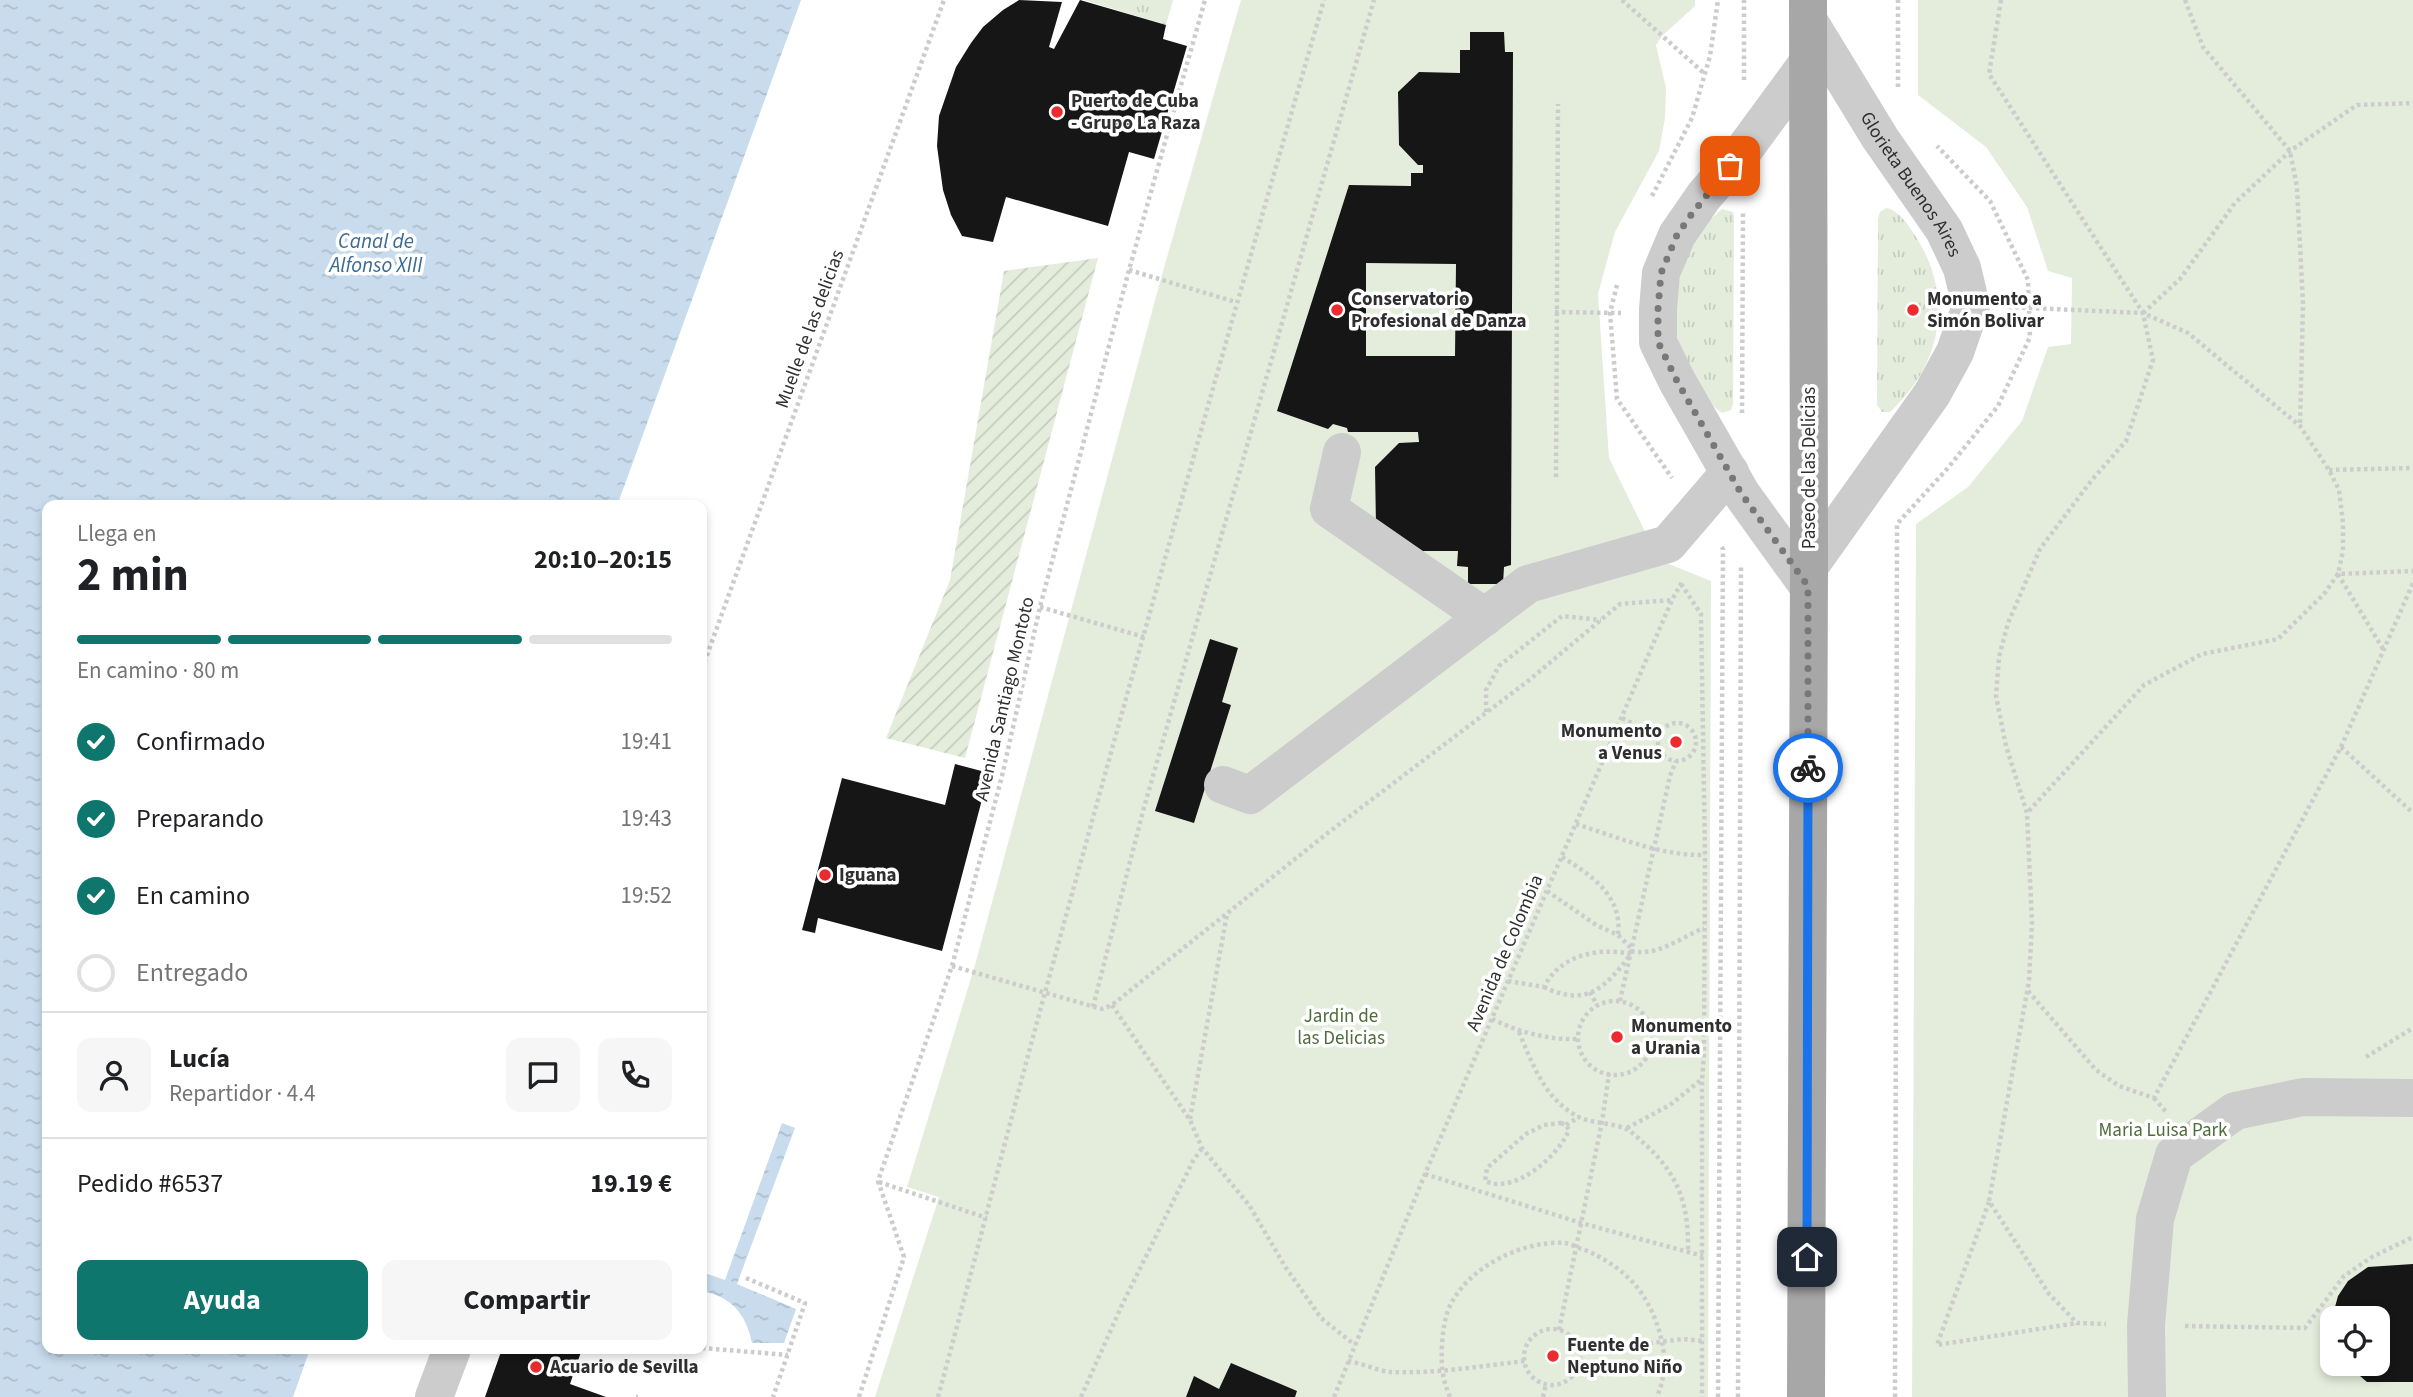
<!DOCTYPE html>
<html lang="es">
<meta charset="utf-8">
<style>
body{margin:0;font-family:"Source Sans 3",sans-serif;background:#f6f6f6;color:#202124;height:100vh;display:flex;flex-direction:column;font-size:26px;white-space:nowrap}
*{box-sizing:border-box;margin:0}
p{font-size:23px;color:#757577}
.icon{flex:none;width:38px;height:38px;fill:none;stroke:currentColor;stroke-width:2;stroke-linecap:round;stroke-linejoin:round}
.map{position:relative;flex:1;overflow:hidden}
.panel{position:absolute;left:42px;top:500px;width:665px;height:854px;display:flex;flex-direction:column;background:#fff;border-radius:14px;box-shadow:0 4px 10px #0003}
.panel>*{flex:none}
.tools{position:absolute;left:2320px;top:1306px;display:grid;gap:14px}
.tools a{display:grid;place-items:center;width:70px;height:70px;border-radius:14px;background:#fff;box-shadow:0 4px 10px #0003;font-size:35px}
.pin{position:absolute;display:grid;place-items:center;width:60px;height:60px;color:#fff;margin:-30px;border-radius:14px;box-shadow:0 4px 10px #0006}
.courier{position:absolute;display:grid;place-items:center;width:70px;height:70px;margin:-35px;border:5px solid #1a73e8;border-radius:50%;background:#fff;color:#222;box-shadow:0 2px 9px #0007}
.headline em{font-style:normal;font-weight:700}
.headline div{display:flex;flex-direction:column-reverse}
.headline{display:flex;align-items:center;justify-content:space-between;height:119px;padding:0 35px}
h1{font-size:46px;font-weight:700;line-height:52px}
.bar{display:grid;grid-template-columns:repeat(4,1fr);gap:10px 7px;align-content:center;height:84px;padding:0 35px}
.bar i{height:9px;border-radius:5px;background:#e0e0e0}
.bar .on{background:#0f766e}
.bar p{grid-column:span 4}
.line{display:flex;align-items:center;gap:18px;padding:0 35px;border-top:2px solid #e0e0e0}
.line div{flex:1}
.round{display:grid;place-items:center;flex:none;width:74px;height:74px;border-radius:14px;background:#f6f6f6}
ol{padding:0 35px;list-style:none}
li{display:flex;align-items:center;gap:21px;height:77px}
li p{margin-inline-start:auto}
li .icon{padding:7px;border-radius:50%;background:#0f766e;color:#fff;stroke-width:4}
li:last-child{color:#757577}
li i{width:38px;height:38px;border:4px solid #e0e0e0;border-radius:50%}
.button{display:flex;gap:14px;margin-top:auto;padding:14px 35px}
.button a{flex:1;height:80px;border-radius:14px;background:#0f766e;color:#fff;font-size:28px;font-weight:700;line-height:80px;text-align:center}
.button a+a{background:#f6f6f6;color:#202124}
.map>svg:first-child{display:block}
.grass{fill:url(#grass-tufts)}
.park{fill:#e4eddc;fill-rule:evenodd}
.garden{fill:url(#garden-furrows)}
.water{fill:url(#water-ripples)}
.building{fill:#161616;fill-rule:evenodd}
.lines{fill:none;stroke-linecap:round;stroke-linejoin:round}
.path{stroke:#ccc;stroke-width:4.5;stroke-dasharray:3.5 3.5;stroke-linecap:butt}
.minor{stroke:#ccc;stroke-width:38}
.major{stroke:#a7a7a7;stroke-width:38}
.done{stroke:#787878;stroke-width:7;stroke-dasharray:0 12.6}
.route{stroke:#1a73e8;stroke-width:9}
.poi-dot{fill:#eb2b2d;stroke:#fff;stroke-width:2.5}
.labels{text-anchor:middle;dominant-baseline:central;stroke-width:7;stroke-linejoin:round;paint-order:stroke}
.poi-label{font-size:19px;font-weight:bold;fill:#2f2f2f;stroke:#fff;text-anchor:start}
.street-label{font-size:19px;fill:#2f2f2f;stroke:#fff}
.park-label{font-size:19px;fill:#4e6c3a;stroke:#fff}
.water-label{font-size:21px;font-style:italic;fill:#3a6b94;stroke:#fff}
</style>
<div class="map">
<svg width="2413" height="1397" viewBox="0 0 2413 1397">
<defs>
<pattern id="grass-tufts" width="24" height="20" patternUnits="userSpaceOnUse" patternTransform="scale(1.75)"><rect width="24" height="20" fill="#e4eddc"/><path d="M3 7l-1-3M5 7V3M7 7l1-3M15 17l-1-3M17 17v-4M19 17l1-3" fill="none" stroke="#c4ccbd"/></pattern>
<pattern id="garden-furrows" width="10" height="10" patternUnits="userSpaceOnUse" patternTransform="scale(1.75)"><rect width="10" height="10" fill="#e4eddc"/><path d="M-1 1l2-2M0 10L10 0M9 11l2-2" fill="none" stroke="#c4ccbd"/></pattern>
<pattern id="water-ripples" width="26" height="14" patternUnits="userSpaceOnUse" patternTransform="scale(1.75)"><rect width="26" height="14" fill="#c8dced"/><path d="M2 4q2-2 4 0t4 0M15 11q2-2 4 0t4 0" fill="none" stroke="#acbdcc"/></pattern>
</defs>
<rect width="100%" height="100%" fill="#fff"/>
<g class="grass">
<polygon points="1084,0 1173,0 1166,25"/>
<path d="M 1886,208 C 1899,210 1909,226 1916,237 C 1955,297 1941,366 1890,412 L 1882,412 L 1877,405 L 1878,219 L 1880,212 Z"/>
<path d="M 1722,209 L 1733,212 L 1734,216 L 1733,404 L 1731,410 L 1722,413 C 1706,402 1699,387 1691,370 C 1687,360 1681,351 1678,340 C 1669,304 1680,258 1703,228 C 1708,221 1715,215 1722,209 Z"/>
</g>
<g class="park">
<polygon points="1241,0 1695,0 1695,6 1662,36 1656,45 1666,88 1665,118 1659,151 1615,232 1598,294 1609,458 1659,560 1711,581 1708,1397 875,1397 939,1197 907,1187 975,965 1163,271"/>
<path d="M 1918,0 L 2413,0 L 2413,1397 L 1912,1397 L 1916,524 L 1968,487 L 2022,421 L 2048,347 L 2071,344 L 2072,278 L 2048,271 L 2027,207 L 1986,147 L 1918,95 ZM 2333,1318 L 2378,1318 L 2378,1363 L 2333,1363 Z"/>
</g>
<polygon class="garden" points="1098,258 965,758 886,738 950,580 1004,271"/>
<g class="water">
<polygon points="0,0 801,0 617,506 47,506 47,1349 310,1349 293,1397 0,1397"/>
<path d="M 782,1123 L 795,1128 L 737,1284 L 796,1309 L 784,1343 L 752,1343 C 746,1314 732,1297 702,1291 L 702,1272 L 725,1280 Z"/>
</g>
<g class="building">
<polygon points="1019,0 1062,2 1049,47 1054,49 1080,0 1166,25 1163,39 1187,46 1154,159 1129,152 1108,226 1006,197 993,242 962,236 951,215 943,190 937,146 939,116 956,67 971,43 983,27 1003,10"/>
<path d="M 1470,32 L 1504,32 L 1505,52 L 1513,52 L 1511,565 L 1504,567 L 1503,584 L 1468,584 L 1468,567 L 1457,566 L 1458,551 L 1400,551 L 1376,526 L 1375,467 L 1399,443 L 1419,442 L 1418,432 L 1348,432 L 1347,428 L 1333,424 L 1328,429 L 1277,411 L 1349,185 L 1411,186 L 1411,173 L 1423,173 L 1423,165 L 1418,165 L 1399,145 L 1398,92 L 1419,72 L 1460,73 L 1460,50 L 1470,50 ZM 1366,263 L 1456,264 L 1455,356 L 1366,356 Z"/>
<polygon points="1210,639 1238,648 1222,702 1231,705 1194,823 1155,811"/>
<polygon points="955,764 989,773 942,951 818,918 815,933 802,930 842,778 945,805"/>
<polygon points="2413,1264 2413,1382 2367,1382 2345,1363 2378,1363 2378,1318 2332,1318 2338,1296 2348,1281 2368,1267"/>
<polygon points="502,1349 582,1349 570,1384 606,1397 485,1397"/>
<polygon points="1231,1363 1297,1391 1295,1397 1186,1397 1194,1376 1219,1389"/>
</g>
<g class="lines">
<g class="path">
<polyline points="1622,0 1705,74"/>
<polyline points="2001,0 1989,74 2143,313 2188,333 2300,426 2329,470 2339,490 2343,523 2343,551 2338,574 2324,594 2278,639 2202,654 2144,685 2027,813"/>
<polyline points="2185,0 2203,47 2290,151 2297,187 2303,304 2300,426"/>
<polyline points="1744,80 1744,0"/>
<polyline points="1898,87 1898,0"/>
<polyline points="1652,196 1692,118 1710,56 1718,0"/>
<polyline points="1129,270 1236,302"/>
<polyline points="1617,285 1610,313 1617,399 1672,478"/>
<polyline points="2008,307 2143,313 2153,360 2126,441 2091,481 2040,549 2008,623 1999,657 1996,696 2006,746 2027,813 2032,923 2029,981 1989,1201 2049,1294 2077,1323 2106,1324"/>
<polyline points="1555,312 1621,313"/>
<polyline points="2143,313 2180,279 2235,203 2290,151 2357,105 2413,103"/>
<polyline points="1742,413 1743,211"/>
<polyline points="2329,470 2413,468"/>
<polyline points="1556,477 1558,104"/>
<polyline points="1681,584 1701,614 1705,855 1704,1055 1702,1080 1702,1397"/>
<polyline points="1040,607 1144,637"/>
<polyline points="2383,649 2338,574 2413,571"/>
<polyline points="702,669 944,0"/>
<polyline points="1486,712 1486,690 1499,666 1562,616 1601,620"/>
<polyline points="1622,718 1659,737"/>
<circle cx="1677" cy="742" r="19"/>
<polyline points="2341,747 2413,813"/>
<path d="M 1576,824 C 1617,837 1661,856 1705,855"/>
<path d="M 1562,857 C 1591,875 1623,896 1618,935"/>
<polyline points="1547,891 1596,925 1618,935 1631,948"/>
<path d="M 1631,951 C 1657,957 1680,938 1704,928"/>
<polyline points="952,966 1102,1009 1112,1005 1329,832 1528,681 1620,604 1672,600"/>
<path d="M 1508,981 L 1544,987 C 1560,955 1598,947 1631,954 C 1606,987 1587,1008 1544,987"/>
<polyline points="2028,991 2096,1070 2119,1086 2154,1098 2341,747 2413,583"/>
<polyline points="1590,992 1597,1005"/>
<circle cx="1615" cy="1038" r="37"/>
<polyline points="1620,1001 1670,776 1676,761"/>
<polyline points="1112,1005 1190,1120 1202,1148 1249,1205 1286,1268 1321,1318 1355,1345"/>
<polyline points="1093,1007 1143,811 1374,0"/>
<path d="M 1492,1019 C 1519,1032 1547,1040 1578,1039"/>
<path d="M 1519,1032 C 1532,1063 1544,1097 1575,1115 C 1589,1124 1611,1122 1626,1129 C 1634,1133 1641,1141 1647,1146 C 1680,1177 1689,1207 1688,1252"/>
<polyline points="1651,1046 1704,1055"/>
<polyline points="2366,1057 2413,1028"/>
<polyline points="2154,1098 2167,1113"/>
<polyline points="1190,1119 1227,914"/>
<path d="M 1561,1123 L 1566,1125 L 1569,1130 C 1559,1156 1514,1195 1485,1181 L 1487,1168 L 1526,1134 L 1544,1125 Z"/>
<polyline points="1566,1125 1579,1117"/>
<polyline points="1627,1128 1670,1105 1701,1080"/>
<polyline points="1425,1174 1581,1223 1703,1256"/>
<polyline points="879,1182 987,1218"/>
<polyline points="1989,1202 1937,1345 2077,1323"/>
<polyline points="746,1278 805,1303 773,1397"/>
<polyline points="2185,1326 2305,1328 2344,1276 2372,1257 2413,1237"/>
<circle cx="1552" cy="1357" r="28"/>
<polyline points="1559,1330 1602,1122 1609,1074"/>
<polyline points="702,1348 788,1355"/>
<polyline points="1580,1352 1683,1339 1703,1341"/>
<path d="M 1348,1361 C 1361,1363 1379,1371 1390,1372 C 1435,1374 1481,1366 1525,1361"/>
<polyline points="636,1397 638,1397"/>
<polyline points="859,1397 904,1257 878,1181 952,966 1002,776 1040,607 1129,270 1205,0"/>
<path d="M 938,1397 C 975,1261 1009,1124 1046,989 C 1136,659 1229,329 1324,0"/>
<polyline points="1081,1397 1122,1305 1193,1161 1202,1148"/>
<polyline points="1334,1397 1425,1174 1672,600 1682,582"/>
<path d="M 1450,1397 C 1442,1379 1441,1364 1442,1345 C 1443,1332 1444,1320 1449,1308 C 1466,1268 1522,1240 1565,1243 C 1571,1244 1578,1248 1585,1250 C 1617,1264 1639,1282 1653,1314 C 1665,1343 1669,1368 1657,1397"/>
<polyline points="1543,1397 1546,1384"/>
<polyline points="1718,1397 1723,549 1720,545"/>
<polyline points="1738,1397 1741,565"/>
<polyline points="1895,1397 1897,524 1947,469 1998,406 2030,337 2028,280 1990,201 1937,146"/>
</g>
<g class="minor">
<path id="s1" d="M 1808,20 L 1880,138 L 1944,230 L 1962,268 L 1971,306 L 1955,352 L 1932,394 L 1809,567"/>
<polyline points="1342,452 1329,509 1485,617"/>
<polyline points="1808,586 1741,493 1677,381 1658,342 1658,309 1661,273 1677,235 1704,196 1743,151 1809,61"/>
<polyline points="1223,785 1250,795 1528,584 1668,544 1730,472"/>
<polyline points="434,1397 452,1349"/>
<polyline points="2147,1397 2146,1325 2155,1219 2174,1155 2235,1111 2303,1097 2413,1098"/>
</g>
<polyline class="major" points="1806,1397 1809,567 1808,0"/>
</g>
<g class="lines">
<polyline class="done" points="1730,166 1691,215 1677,235 1661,273 1658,309 1658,342 1677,381 1741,493 1808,586 1808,768"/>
<polyline class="route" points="1807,1257 1808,768"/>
</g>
<g class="poi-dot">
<circle cx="1057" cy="112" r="7"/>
<circle cx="1337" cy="310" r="7"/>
<circle cx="1913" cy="310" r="7"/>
<circle cx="1676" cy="742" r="7"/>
<circle cx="825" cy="875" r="7"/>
<circle cx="1617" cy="1037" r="7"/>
<circle cx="1553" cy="1356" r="7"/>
<circle cx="536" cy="1367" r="7"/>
</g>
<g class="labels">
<g class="poi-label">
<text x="1071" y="101">Puerto de Cuba<tspan x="1071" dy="22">- Grupo La Raza</tspan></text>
<text x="1351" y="299">Conservatorio<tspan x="1351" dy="22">Profesional de Danza</tspan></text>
<text x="1927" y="299">Monumento a<tspan x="1927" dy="22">Simón Bolivar</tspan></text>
<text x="1662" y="731" text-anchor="end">Monumento<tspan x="1662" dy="22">a Venus</tspan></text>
<text x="839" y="875">Iguana</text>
<text x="1631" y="1026">Monumento<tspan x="1631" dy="22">a Urania</tspan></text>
<text x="1567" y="1345">Fuente de<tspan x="1567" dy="22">Neptuno Niño</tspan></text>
<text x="550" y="1367">Acuario de Sevilla</text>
</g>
<g class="street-label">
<text stroke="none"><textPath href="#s1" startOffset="194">Glorieta Buenos Aires</textPath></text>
<text transform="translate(810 329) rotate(-70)">Muelle de las delicias</text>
<text transform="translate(1809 468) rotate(-90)">Paseo de las Delicias</text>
<text transform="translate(1005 699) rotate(-77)">Avenida Santiago Montoto</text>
<text transform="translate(1505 953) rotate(-67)">Avenida de Colombia</text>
</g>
<g class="park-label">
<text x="1341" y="1016">Jardin de<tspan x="1341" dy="22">las Delicias</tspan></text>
<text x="2163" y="1130">Maria Luisa Park</text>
</g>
<g class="water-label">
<text x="376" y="241">Canal de<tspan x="376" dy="24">Alfonso XIII</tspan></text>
</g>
</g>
</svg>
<div class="tools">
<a><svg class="icon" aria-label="locate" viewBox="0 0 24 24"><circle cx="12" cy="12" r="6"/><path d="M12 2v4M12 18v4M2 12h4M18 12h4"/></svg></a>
</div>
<div class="pin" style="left:1730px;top:166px;background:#ea580c"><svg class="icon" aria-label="bag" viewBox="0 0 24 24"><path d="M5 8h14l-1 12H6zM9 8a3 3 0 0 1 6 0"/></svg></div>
<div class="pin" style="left:1807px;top:1257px;background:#1f2937"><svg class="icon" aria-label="home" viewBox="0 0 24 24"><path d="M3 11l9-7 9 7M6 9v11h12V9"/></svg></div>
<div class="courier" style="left:1808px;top:768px"><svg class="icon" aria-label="bike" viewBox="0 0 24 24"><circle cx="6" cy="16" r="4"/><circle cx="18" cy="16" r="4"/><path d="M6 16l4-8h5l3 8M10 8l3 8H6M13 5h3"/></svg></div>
<section class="panel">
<div class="headline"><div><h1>2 min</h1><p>Llega en</p></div><em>20:10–20:15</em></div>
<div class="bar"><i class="on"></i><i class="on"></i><i class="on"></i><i></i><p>En camino · 80 m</p></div>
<ol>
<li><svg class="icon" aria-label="check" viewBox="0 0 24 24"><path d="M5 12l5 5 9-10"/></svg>Confirmado<p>19:41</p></li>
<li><svg class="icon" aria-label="check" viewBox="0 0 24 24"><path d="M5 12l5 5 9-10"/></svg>Preparando<p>19:43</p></li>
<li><svg class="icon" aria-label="check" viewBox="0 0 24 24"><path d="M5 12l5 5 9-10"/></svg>En camino<p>19:52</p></li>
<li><i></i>Entregado</li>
</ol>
<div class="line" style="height:126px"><a class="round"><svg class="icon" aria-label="person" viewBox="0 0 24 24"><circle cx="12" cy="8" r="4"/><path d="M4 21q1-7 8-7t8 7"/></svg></a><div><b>Lucía</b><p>Repartidor · 4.4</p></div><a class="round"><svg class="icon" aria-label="chat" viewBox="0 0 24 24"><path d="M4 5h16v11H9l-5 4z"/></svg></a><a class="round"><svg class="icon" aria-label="phone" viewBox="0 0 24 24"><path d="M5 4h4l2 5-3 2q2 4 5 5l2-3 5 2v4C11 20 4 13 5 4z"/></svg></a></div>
<div class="line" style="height:91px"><div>Pedido #6537</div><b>19.19 €</b></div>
<div class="button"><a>Ayuda</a><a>Compartir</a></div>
</section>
</div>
